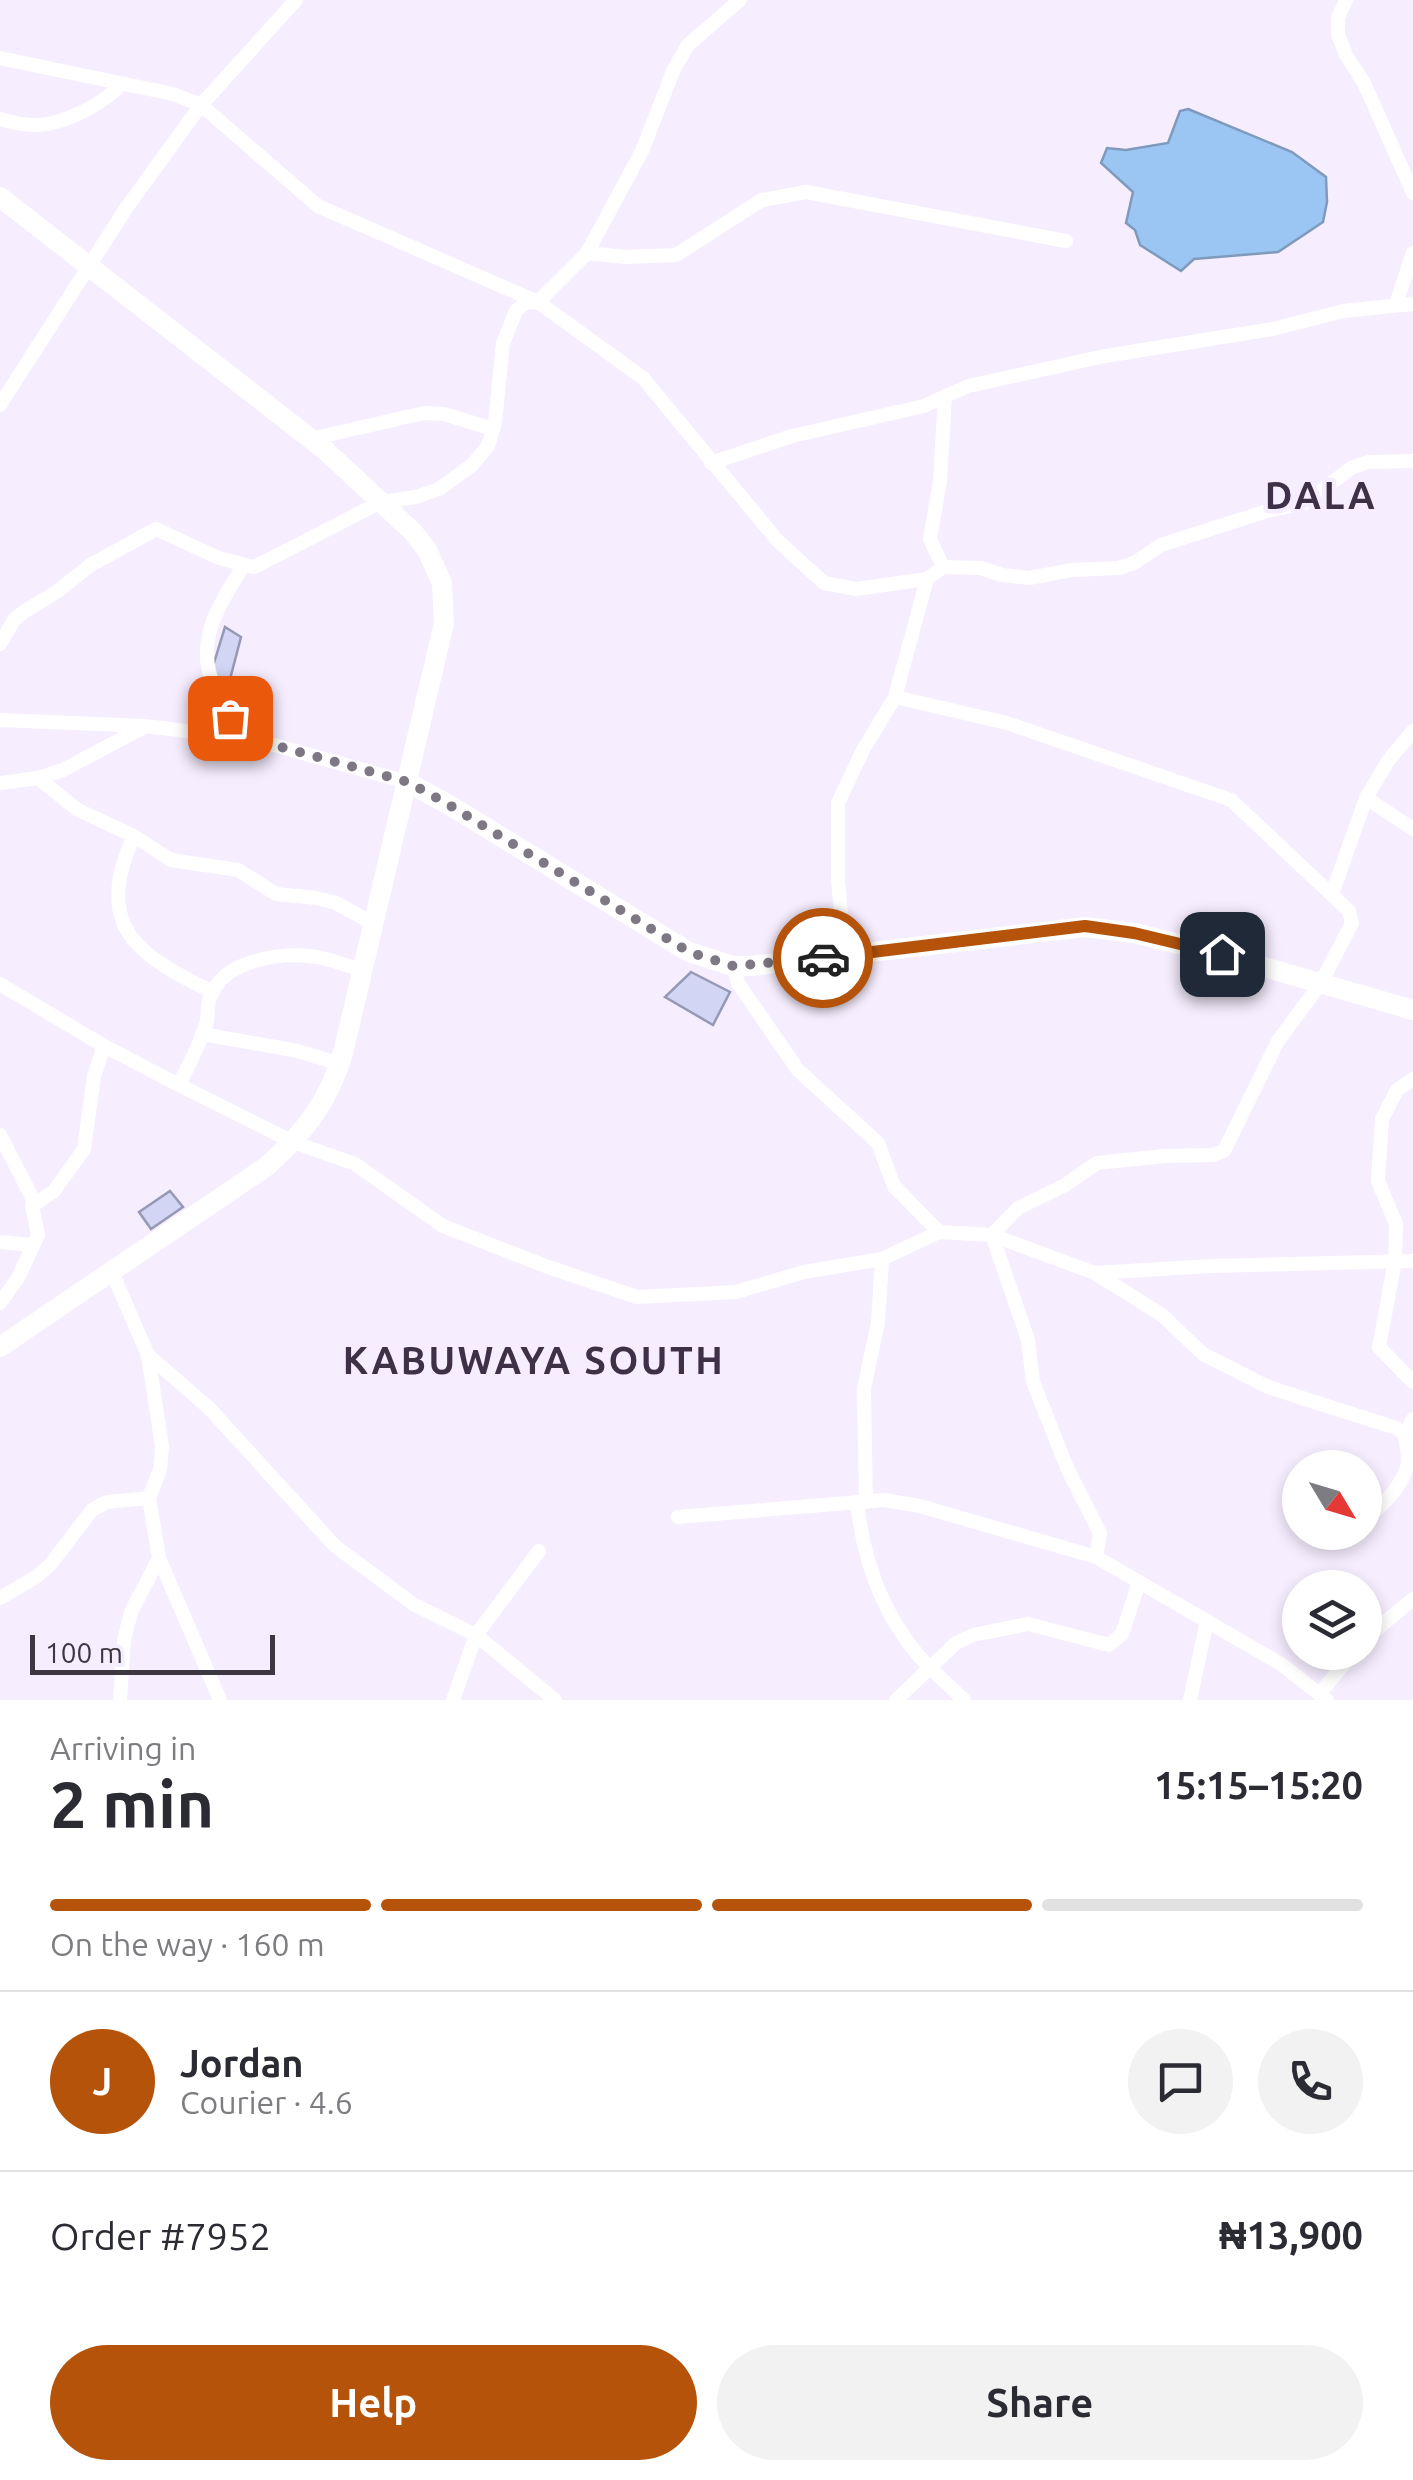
<!DOCTYPE html>
<meta charset="utf-8">
<style>
body{margin:0;font-family:Ubuntu,sans-serif;background:#f2f2f3;color:#2b2b33;height:100vh;display:flex;flex-direction:column;font-size:38px;white-space:nowrap}
*{box-sizing:border-box;margin:0}
p{font-size:32px;color:#7c7c81}
.icon{flex:none;width:55px;height:55px;fill:none;stroke:currentColor;stroke-width:2;stroke-linecap:round;stroke-linejoin:round}
.map{position:relative;height:1700px;overflow:hidden}
.details{display:flex;flex-direction:column;background:#fff;flex:1}
.details>*{flex:none}
.needle{width:65px;rotate:128deg}
.tools{position:absolute;left:1282px;top:1450px;display:grid;gap:20px}
.tools a{display:grid;place-items:center;width:100px;height:100px;border-radius:50%;background:#fff;box-shadow:0 5px 15px #0003;font-size:50px}
.scale{position:absolute;left:30px;bottom:25px;width:245px;box-sizing:border-box;padding-left:10px;border:5px solid #3d3742;border-top:0;font-size:28px;line-height:35px;white-space:nowrap;color:#3d3742;-webkit-text-stroke:8px #f6edfe;paint-order:stroke}
.pin{position:absolute;display:grid;place-items:center;width:85px;height:85px;color:#fff;margin:-42px;border-radius:20px;box-shadow:0 5px 15px #0006}
.courier{position:absolute;display:grid;place-items:center;width:100px;height:100px;margin:-50px;border:8px solid #b45309;border-radius:50%;background:#fff;color:#222;box-shadow:0 2px 12px #0007}
.summary em{font-style:normal;font-weight:700}
.summary div{display:flex;flex-direction:column-reverse}
.summary{display:flex;align-items:center;justify-content:space-between;height:170px;padding:0 50px}
h1{font-size:65px;font-weight:700;line-height:75px}
.bar{display:grid;grid-template-columns:repeat(4,1fr);gap:15px 10px;align-content:center;height:120px;padding:0 50px}
.bar i{height:12px;border-radius:8px;background:#e1e1e2}
.bar .selected{background:#b45309}
.bar p{grid-column:span 4}
.line{display:flex;align-items:center;gap:25px;padding:0 50px;border-top:2px solid #e1e1e2}
.line div{flex:1}
.round{display:grid;place-items:center;flex:none;width:105px;height:105px;border-radius:52px;background:#f2f2f3}
.primary-button{display:flex;gap:20px;margin-top:auto;padding:20px 50px}
.primary-button a{flex:1;height:115px;border-radius:60px;background:#b45309;color:#fff;font-size:40px;font-weight:700;line-height:115px;text-align:center}
.primary-button a+a{background:#f2f2f3;color:#2b2b33}
.map>svg:first-child{display:block}
.water{fill:#9bc5f2;stroke:#7f9abd;stroke-width:2.5}
.building{fill:#d2d5f3;stroke:#9699b5;stroke-width:2.5}
.lines{fill:none;stroke-linecap:round;stroke-linejoin:round}
.minor{stroke:#fff;stroke-width:14}
.secondary{stroke:#fff;stroke-width:20}
.done{stroke:#7e7784;stroke-width:10;stroke-dasharray:0 18}
.route{stroke:#b45309;stroke-width:12}
.labels{text-anchor:middle;dominant-baseline:central;stroke-width:9;stroke-linejoin:round;paint-order:stroke}
.district-label{font-size:38px;font-weight:bold;letter-spacing:2.5px;fill:#3e3147;stroke:#f6edfe}
</style>
<div class="map">
<svg width="1413" height="1700" viewBox="0 0 1413 1700">
<rect width="100%" height="100%" fill="#f6edfe"/>
<polygon class="water" points="1188,109 1292,152 1326,177 1327,202 1323,222 1278,252 1194,259 1181,271 1140,245 1135,230 1126,223 1133,192 1101,163 1107,148 1126,150 1168,143 1180,111"/>
<g class="building">
<polygon points="225,627 241,637 229,683 210,676"/>
<polygon points="691,972 730,992 713,1025 665,997"/>
<polygon points="170,1191 183,1207 151,1229 139,1212"/>
</g>
<g class="lines">
<g class="minor">
<polyline points="1346,0 1338,18 1338,34 1346,55 1364,83 1413,193"/>
<polyline points="0,58 173,94 201,105 318,206 538,302 643,378 777,540 824,583 856,589 927,579"/>
<path d="M 0,119 C 10,122 22,125 33,125 C 62,126 104,104 122,83"/>
<polyline points="587,253 626,257 676,255 762,200 806,192 1066,241"/>
<polyline points="1396,304 1413,253"/>
<polyline points="0,405 127,207 201,105 296,0"/>
<polyline points="310,439 424,413 444,414 493,429"/>
<polyline points="711,463 792,436 924,406 968,386 1105,356 1273,329 1343,311 1413,304"/>
<polyline points="943,567 981,568 1002,575 1029,578 1072,570 1119,568 1134,563 1161,545 1267,511 1305,503 1351,468 1368,462 1413,461"/>
<polyline points="0,644 14,620 25,611 58,591 89,566 156,529 219,558 254,567 381,502 416,497 439,489 472,465 488,446 495,423 503,343 516,311 525,303 538,302 587,253 642,151 674,69 688,45 740,0"/>
<polyline points="895,697 1007,723 1231,800 1349,911 1352,923 1321,983 1278,1041 1224,1151 1213,1155 1164,1156 1097,1163 1065,1185 1018,1208 992,1235"/>
<polyline points="0,720 145,726 252,739 407,782"/>
<path d="M 230,736 C 230,715 220,703 213,684 C 195,638 220,605 243,566"/>
<polyline points="38,778 78,810 134,836 171,860 238,870 276,894 317,898 336,903 374,924"/>
<polyline points="0,783 38,778 63,770 144,727"/>
<polyline points="1366,798 1413,829"/>
<path d="M 134,836 C 93,926 136,955 213,992"/>
<polyline points="1332,894 1366,798 1388,761 1413,731"/>
<polyline points="845,956 838,880 838,803 863,750 895,697 927,579 943,567 930,539 940,481 945,396"/>
<polyline points="733,966 738,983 798,1070 878,1143 894,1186 939,1232"/>
<polyline points="0,984 104,1046 179,1085 293,1142 355,1164 443,1226 548,1267 637,1297 736,1292 804,1272 882,1259 939,1232 992,1235 1095,1273 1162,1315 1203,1354 1268,1387 1396,1428 1404,1434"/>
<polyline points="202,1034 298,1051 340,1064"/>
<polyline points="1413,1079 1397,1090 1382,1119 1378,1181 1396,1224 1395,1261 1379,1347 1413,1382"/>
<path d="M 179,1085 C 189,1064 201,1043 207,1021 C 208,1013 207,1005 210,998 C 223,958 284,952 318,957 C 333,960 348,966 363,971"/>
<polyline points="0,1135 35,1203"/>
<polyline points="992,1235 1028,1340 1033,1382 1068,1470 1100,1533 1096,1557"/>
<polyline points="0,1242 32,1245"/>
<polyline points="112,1272 148,1355 209,1408 335,1546 413,1604 476,1635 555,1700"/>
<polyline points="1096,1273 1210,1266 1413,1261"/>
<polyline points="0,1303 18,1278 38,1235 32,1206 54,1191 84,1149 94,1076 104,1046"/>
<polyline points="148,1355 162,1446 160,1470 149,1498 159,1558 220,1700"/>
<path d="M 857,1502 C 863,1558 881,1611 918,1655 C 932,1671 949,1685 964,1700"/>
<polyline points="866,1502 864,1389 878,1322 882,1259"/>
<polyline points="678,1517 884,1500 920,1506 1096,1557 1281,1664 1327,1700"/>
<path d="M 1365,1520 C 1382,1506 1400,1489 1407,1467 C 1413,1447 1397,1446 1413,1419"/>
<polyline points="1343,1538 1350,1532"/>
<polyline points="0,1598 36,1577 50,1565 92,1510 107,1502 149,1498"/>
<polyline points="1365,1639 1413,1599"/>
<polyline points="1320,1693 1354,1652"/>
<polyline points="120,1700 124,1641 131,1612 159,1558"/>
<polyline points="453,1700 476,1635 539,1551"/>
<polyline points="896,1700 956,1643 973,1635 1028,1624 1109,1645 1122,1634 1139,1582"/>
<polyline points="1190,1700 1207,1621"/>
</g>
<g class="secondary">
<path d="M 0,197 L 325,450 L 413,532 L 427,550 L 442,583 L 444,623 L 344,1049 C 331,1099 304,1133 267,1166 L 0,1347"/>
<polyline points="407,782 451,806 689,952 733,966 751,966 1085,927 1134,933 1223,955 1413,1010"/>
</g>
</g>
<g class="lines">
<polyline class="done" points="230,718 230,736 252,739 408,782 451,806 689,952 733,966 823,958"/>
<polyline class="route" points="823,958 1085,926 1134,933 1222,954"/>
</g>
<g class="labels">
<g class="district-label">
<text x="1321" y="495">DALA</text>
<text x="534" y="1360">KABUWAYA SOUTH</text>
</g>
</g>
</svg>
<div class="tools">
<a><svg class="needle" viewBox="-14 -14 28 28"><path d="M0-13l5 13h-10z" fill="#e53935"/><path d="M0 13l5-13h-10z" fill="#7c7c81"/></svg></a>
<a><svg class="icon" aria-label="layers" viewBox="0 0 24 24"><path d="M12 4l9 5-9 5-9-5zM3 14l9 5 9-5"/></svg></a>
</div>
<div class="scale">100 m</div>
<div class="pin" style="left:230px;top:718px;background:#ea580c"><svg class="icon" aria-label="bag" viewBox="0 0 24 24"><path d="M5 8h14l-1 12H6zM9 8a3 3 0 0 1 6 0"/></svg></div>
<div class="pin" style="left:1222px;top:954px;background:#1f2937"><svg class="icon" aria-label="home" viewBox="0 0 24 24"><path d="M3 11l9-7 9 7M6 9v11h12V9"/></svg></div>
<div class="courier" style="left:823px;top:958px"><svg class="icon" aria-label="car" viewBox="0 0 24 24"><path d="M5 17H2v-5l4-1 3-4h7l3 4 3 1v5h-3M9 17h6M6 11h13"/><circle cx="7" cy="17" r="2"/><circle cx="17" cy="17" r="2"/></svg></div>
</div>
<section class="details">
<div class="summary"><div><h1>2 min</h1><p>Arriving in</p></div><em>15:15–15:20</em></div>
<div class="bar"><i class="selected"></i><i class="selected"></i><i class="selected"></i><i></i><p>On the way · 160 m</p></div>
<div class="line" style="height:180px"><b class="round" style="background:#b45309;color:#fff">J</b><div><b>Jordan</b><p>Courier · 4.6</p></div><a class="round"><svg class="icon" aria-label="chat" viewBox="0 0 24 24"><path d="M4 5h16v11H9l-5 4z"/></svg></a><a class="round"><svg class="icon" aria-label="phone" viewBox="0 0 24 24"><path d="M5 4h4l2 5-3 2q2 4 5 5l2-3 5 2v4C11 20 4 13 5 4z"/></svg></a></div>
<div class="line" style="height:130px"><div>Order #7952</div><b>₦13,900</b></div>
<div class="primary-button"><a>Help</a><a>Share</a></div>
</section>
